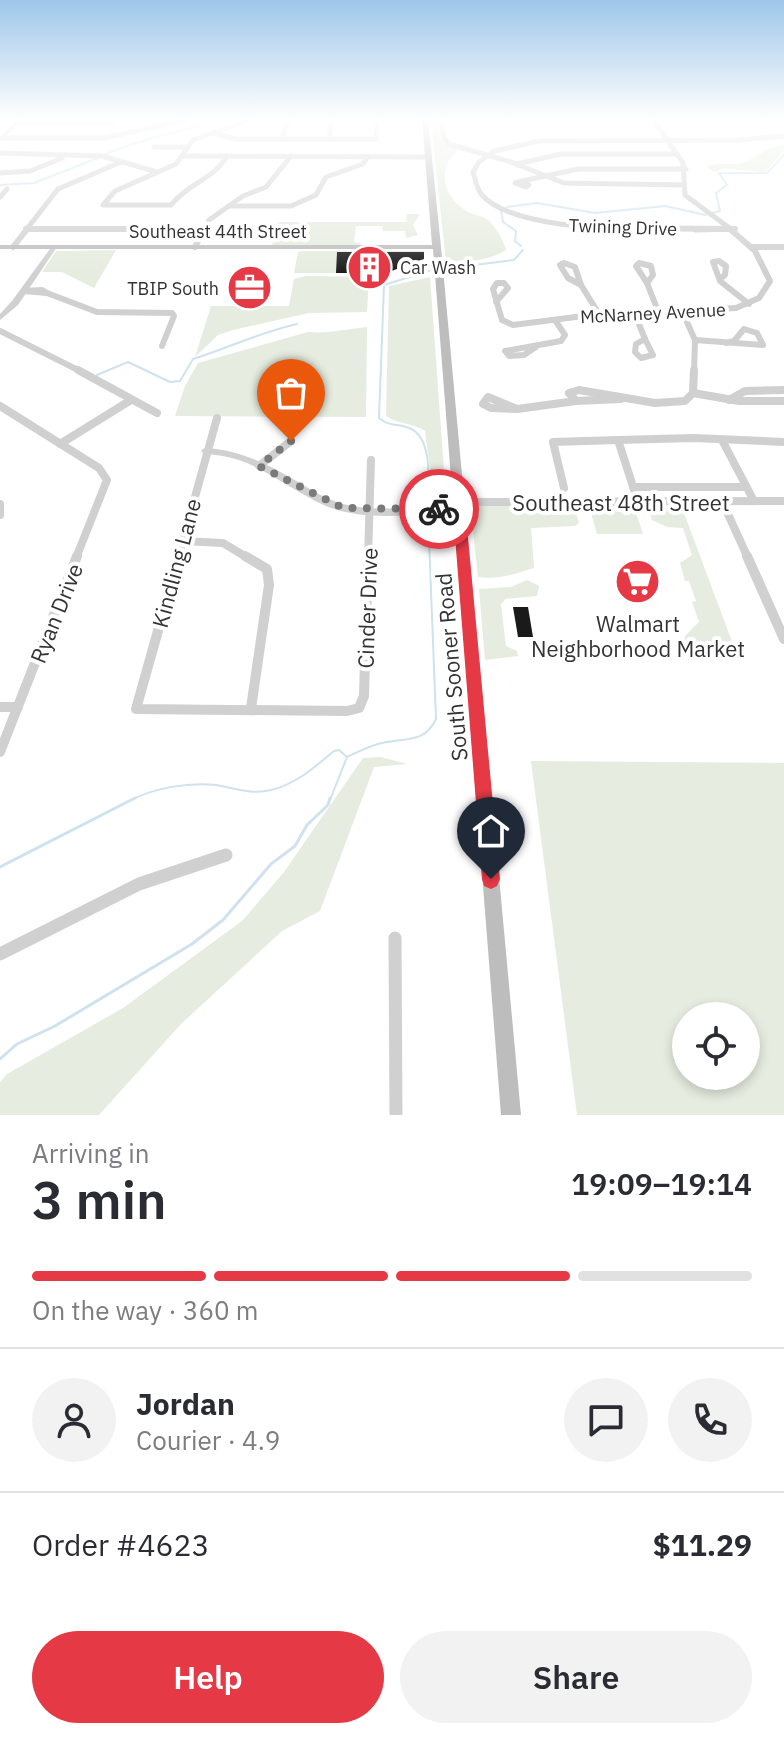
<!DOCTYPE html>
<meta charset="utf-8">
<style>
body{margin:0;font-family:"IBM Plex Sans",sans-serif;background:#f2f2f3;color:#2b2b33;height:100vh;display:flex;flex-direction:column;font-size:30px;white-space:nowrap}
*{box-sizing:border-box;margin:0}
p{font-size:26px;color:#7c7c81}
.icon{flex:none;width:44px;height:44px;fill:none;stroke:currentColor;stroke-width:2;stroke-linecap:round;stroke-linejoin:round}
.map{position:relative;height:1115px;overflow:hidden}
.panel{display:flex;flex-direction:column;background:#fff;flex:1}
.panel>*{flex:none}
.tools{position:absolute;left:672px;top:1002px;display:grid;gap:16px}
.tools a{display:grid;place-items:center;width:88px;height:88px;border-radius:50%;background:#fff;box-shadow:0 4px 12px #0003;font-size:40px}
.pin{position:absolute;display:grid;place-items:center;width:68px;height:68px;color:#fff;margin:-82px -34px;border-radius:50% 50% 50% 0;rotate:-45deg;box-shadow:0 0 8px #0007}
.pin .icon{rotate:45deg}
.courier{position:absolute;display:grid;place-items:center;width:80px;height:80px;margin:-40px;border:6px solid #e63946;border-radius:50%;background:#fff;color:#222;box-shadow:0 2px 10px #0007}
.summary em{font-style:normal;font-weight:600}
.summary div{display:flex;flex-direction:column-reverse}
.summary{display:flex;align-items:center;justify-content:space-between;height:136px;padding:0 32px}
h1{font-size:52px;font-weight:600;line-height:60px}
.bar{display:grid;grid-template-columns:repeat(4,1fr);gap:12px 8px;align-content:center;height:96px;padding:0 32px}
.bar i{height:10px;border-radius:6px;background:#e1e1e2}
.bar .active{background:#e63946}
.bar p{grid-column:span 4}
.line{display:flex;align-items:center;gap:20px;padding:0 32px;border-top:2px solid #e1e1e2}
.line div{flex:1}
.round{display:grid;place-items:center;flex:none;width:84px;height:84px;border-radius:42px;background:#f2f2f3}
.primary-button{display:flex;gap:16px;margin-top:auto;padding:16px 32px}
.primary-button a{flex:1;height:92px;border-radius:48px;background:#e63946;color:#fff;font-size:32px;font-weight:600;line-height:92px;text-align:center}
.primary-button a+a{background:#f2f2f3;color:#2b2b33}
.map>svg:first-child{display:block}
.green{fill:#e6ecdf;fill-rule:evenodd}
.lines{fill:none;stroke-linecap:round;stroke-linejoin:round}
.stream-far1{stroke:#cfe2ee;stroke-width:2}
.stream{stroke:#cfe2ee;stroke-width:3}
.building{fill:#1a1a1a}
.minor-far4{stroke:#d0d0d0;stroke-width:5}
.minor-far3{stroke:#d0d0d0;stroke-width:6}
.minor-far2{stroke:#d0d0d0;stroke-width:8}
.minor-far1{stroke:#d0d0d0;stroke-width:10}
.minor{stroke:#d0d0d0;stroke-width:13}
.tertiary{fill:#d0d0d0;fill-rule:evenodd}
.secondary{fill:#bdbdbd;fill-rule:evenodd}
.route{fill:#e63946}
.done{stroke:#7a7a7a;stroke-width:8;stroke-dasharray:0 14.4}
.labels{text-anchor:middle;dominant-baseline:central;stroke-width:8;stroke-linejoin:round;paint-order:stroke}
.far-street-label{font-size:18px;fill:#333;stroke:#fff}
.far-poi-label{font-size:18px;fill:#333;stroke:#fff;text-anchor:start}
.street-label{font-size:22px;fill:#333;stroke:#fff}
.poi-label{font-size:22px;fill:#333;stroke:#fff}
</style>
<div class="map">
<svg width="784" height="1115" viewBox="0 0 784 1115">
<rect width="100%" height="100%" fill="#fff"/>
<g class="green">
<path d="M 431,119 L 438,119 L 440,139 L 458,150 C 435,170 444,198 468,212 C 476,216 484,215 491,223 C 497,230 504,241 506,250 C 489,261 466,262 446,263 Z"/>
<path d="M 784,144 L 784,150 L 765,172 L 724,168 L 715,172 L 706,167 C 718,162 725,165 737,164 C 750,163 766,147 784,144 Z"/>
<polygon points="407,214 420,214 413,225 418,235 406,238 405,231 383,231 382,226 356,226 354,242 361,243 360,245 272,245 279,222 406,222"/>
<polygon points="116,250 94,288 62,272 42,272 56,251"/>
<polygon points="302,251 424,251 424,259 386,273 294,273 298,252"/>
<polygon points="306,276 369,277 367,312 309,313 233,330 218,335 195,357 211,306 289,306 294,279"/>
<path d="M 430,277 L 445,484 L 442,487 L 443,501 L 434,501 L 425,431 C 412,422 399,425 386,416 L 389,286 Z"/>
<path d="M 367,327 L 366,417 L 175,416 L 185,386 L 198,363 L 308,332 C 327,334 347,329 367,327 Z"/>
<path d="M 474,505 L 569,505 L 572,506 L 509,507 L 574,507 L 579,523 L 575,526 L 531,528 L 534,568 C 515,574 498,580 478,577 L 472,522 Z"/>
<polygon points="652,505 681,505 737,655 699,655 685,649 685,636 699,622 692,602 696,601 689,581 685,581 680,563 692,555 683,528 667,527 652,520 648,508 654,507 650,506"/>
<polygon points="634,507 643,534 597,534 591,513 601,507"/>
<polygon points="527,580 539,586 537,596 505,599 501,605 506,646 517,651 518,656 485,660 479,589 511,587"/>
<polygon points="381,757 407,764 374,767 320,911 282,931 181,1024 99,1115 0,1115 0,1082 7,1074 123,1008 242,921 284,872 363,758"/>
<path d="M 531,761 L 784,763 L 784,1115 L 577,1115 ZM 686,1016 L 746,1016 L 746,1076 L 686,1076 Z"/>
</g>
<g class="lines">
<g class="stream-far1">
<path d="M 104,155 C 142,138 183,131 223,119"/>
<polyline points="0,185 34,183 98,158"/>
<polyline points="507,207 537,203 595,213 665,206 706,215"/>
<polyline points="501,210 503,222 516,231 515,241 521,246"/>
<polyline points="712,213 720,211 716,193 727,185 719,173 767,173 784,155"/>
<polyline points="451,268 514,260 523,250"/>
<path d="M 97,375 L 128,362 L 170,382 L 180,381 L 193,359 C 228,348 261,332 297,324"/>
<path d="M 428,507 C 428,486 434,437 409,428 C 398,423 389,427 379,418 L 384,285 L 429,271"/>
<path d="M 131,800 C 154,788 189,782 216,785 C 235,788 251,795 271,790 C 296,784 315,767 334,751 L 339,750 L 347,757"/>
<path d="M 330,800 L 347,757 C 358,752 371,745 382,743 C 406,738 425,743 436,719 L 428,513"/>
</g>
<g class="stream">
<polyline points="0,867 135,798"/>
<polyline points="0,1059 17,1044 55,1026 192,944 223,920 271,864 295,846 307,825 328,805 330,798"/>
</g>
</g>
<g class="building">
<polygon points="337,252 424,252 424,259 386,273 336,273"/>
<polygon points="513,607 528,607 533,637 518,637"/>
</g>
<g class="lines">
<g class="minor-far4">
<polyline points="441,119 444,138 449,144 511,162 564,183 683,185"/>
<polyline points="653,119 683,163 685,195 732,230"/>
<polyline points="18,122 112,122"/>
<polyline points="213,133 236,139 376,139 377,119"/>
<polyline points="2,138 105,138 188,119"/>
<polyline points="282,139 288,119"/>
<polyline points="329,139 332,119"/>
<polyline points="154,147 187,147"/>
<polyline points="0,153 102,156 157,172"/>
<polyline points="183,156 429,157"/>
<path d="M 227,156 C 214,179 187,184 171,205 L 103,205 L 115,191 L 176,164 L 193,140 L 252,119"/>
<polyline points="517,164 561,154 677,154"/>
<polyline points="0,173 30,171 62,158"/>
<polygon points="522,181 529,185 526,187 515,183"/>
<polyline points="522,181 578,169 686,169"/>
<polyline points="0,197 7,189"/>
<polyline points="229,206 291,206 316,195 326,177 363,164 368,157"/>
<polyline points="26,229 202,229"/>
<polyline points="26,230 58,189 121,162"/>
<polyline points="204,230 209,220 243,196 266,187 291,156"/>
<path d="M 650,230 C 610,229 510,227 482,195 C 477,190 475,179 473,172 L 479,162 L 494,151 L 539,141 L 740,140 L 784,136"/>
<polyline points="695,230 735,229"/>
</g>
<g class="minor-far3">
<polyline points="601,228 735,229"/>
<polyline points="26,229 202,229"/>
<polyline points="13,247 28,228"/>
<polyline points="195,247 205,228"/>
<polyline points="751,247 784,247"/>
<polygon points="564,263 575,267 581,285 568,278 560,265"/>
<polygon points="639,263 651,266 653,275 647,283 636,266"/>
<polyline points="720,279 725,275 726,266 719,261 713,262 720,281 749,304"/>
<polyline points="647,283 658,311"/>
<polyline points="581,285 599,314"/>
<polygon points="42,290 47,293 24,291"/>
<polyline points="47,293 97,312 172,313 174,316 162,346"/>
<polyline points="496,302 508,288 504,283 497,283 493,289 502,320 513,325 599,314 736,308 759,298 770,281 755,251 729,228"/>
<polyline points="682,311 695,340 694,372"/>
<polyline points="634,312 645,339"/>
<polyline points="0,331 82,372"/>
<polygon points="645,339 653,355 641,358 635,352 636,344"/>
<polyline points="695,340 763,345 757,333 744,329 734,341 726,343"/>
<polyline points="536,347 524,355 509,356 505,351 561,341 565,335 555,320"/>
</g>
<g class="minor-far2">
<polyline points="78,370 157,413"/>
<polyline points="693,393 739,401 784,401"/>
<polygon points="488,397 517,409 491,408 483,404"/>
<polyline points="729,400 745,391 784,390"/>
<polyline points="576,401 621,399"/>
<polyline points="0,406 99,468 107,480 76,558"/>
<polyline points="517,409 576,401 569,393 579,390 655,403 685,401 693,393 694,370"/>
<polyline points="618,440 694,438 784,442"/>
<polyline points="723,442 754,501"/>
<polyline points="60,444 131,400"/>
<polyline points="259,466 291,441"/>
<polyline points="633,487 746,487"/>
<polyline points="564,488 553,442 618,440 638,502"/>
<polyline points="722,501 748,558"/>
<polyline points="0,504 0,515"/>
<polyline points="182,541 223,543 248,558"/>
<polyline points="178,558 217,418"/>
<polyline points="368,558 371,460"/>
</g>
<g class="minor-far1">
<polyline points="179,556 136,709 347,711 359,708 364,696 368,556"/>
<polyline points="245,556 267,569 269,585 251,708"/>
<polyline points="747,556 784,639"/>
<polyline points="0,707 18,707"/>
<polyline points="0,752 77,556"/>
</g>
<g class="minor">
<polyline points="395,938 396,1115"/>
<polyline points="0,954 139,884 226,855"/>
</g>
<g class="tertiary">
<polygon points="18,119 23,119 0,142 0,137"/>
<polygon points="52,246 57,247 18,305 0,320 0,314 12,301"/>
<path d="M 206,448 C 239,450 265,463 293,479 C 307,487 322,497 337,502 C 372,515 437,506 473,498 L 784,497 L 784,505 L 473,506 C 430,515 367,523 326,506 C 296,493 270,471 239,460 C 227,456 215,455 203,453 L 201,451 L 203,449 Z"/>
</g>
<polygon class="secondary" points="422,119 428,119 441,247 521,1115 501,1115 433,249 0,249 0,245 432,245"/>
</g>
<linearGradient id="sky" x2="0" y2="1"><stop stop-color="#9ec6ea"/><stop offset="0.43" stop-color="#fff"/><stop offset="1" stop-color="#fff" stop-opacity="0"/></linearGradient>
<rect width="784" height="275" fill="url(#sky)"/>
<polygon class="route" points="459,501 465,506 500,879 497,886 491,889 484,886 482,879 453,511 439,514 433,509 435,506"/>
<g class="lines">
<polyline class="done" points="291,441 259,466 343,508 439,509"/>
</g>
<defs>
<symbol id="building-disc" viewBox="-11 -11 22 22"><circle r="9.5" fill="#e63946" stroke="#fff"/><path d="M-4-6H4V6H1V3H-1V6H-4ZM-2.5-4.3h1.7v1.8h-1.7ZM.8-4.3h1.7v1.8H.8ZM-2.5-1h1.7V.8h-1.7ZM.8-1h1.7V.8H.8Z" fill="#fff"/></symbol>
<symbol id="office-disc" viewBox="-11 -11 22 22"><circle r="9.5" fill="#e63946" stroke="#fff"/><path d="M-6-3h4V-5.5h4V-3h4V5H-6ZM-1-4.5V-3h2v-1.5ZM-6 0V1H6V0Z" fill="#fff"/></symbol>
<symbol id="supermarket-disc" viewBox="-11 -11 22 22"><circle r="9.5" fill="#e63946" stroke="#fff"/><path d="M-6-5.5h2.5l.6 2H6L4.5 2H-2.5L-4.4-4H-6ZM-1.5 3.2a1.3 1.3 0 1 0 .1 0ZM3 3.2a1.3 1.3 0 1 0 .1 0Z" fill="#fff"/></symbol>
</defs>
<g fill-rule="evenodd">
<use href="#building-disc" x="344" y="242" width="51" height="51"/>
<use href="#office-disc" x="224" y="262" width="51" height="51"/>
<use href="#supermarket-disc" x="612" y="556" width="51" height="51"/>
</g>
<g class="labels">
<g class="far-street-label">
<text transform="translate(623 227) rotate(2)">Twining Drive</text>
<text x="218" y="231">Southeast 44th Street</text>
<text transform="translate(653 313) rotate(-3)">McNarney Avenue</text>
</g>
<g class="far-poi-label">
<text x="400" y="267">Car Wash</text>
<text x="219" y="288" text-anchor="end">TBIP South</text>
</g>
<g class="street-label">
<text x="621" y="502">Southeast 48th Street</text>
<text transform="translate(176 563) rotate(-75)">Kindling Lane</text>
<text transform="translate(367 608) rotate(-88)">Cinder Drive</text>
<text transform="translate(56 613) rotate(-68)">Ryan Drive</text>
<text transform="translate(451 667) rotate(-95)">South Sooner Road</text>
</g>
<g class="poi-label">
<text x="638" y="623">Walmart<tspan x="638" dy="25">Neighborhood Market</tspan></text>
</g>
</g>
</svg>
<div class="tools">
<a><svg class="icon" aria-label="locate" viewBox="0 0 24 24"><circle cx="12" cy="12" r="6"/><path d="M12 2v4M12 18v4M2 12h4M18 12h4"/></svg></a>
</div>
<div class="pin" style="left:291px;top:441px;background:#ea580c"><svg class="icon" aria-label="bag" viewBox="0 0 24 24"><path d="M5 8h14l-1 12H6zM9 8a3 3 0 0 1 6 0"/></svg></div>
<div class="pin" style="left:491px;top:879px;background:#1f2937"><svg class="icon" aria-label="home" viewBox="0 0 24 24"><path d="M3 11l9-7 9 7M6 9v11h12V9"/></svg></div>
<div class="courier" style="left:439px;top:509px"><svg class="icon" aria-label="bike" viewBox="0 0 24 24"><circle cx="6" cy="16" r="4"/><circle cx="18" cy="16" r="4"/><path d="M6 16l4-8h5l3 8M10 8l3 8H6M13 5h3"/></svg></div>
</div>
<section class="panel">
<div class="summary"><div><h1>3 min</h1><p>Arriving in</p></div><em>19:09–19:14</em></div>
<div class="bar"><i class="active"></i><i class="active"></i><i class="active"></i><i></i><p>On the way · 360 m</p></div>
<div class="line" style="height:144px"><a class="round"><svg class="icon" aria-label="person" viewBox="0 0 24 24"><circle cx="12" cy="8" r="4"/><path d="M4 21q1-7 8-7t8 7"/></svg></a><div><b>Jordan</b><p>Courier · 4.9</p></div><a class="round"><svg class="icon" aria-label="chat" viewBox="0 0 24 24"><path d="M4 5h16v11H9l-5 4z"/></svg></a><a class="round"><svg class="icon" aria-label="phone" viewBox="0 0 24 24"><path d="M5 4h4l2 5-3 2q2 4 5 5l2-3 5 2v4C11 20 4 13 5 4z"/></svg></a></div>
<div class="line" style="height:104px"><div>Order #4623</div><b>$11.29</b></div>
<div class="primary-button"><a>Help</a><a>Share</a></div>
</section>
